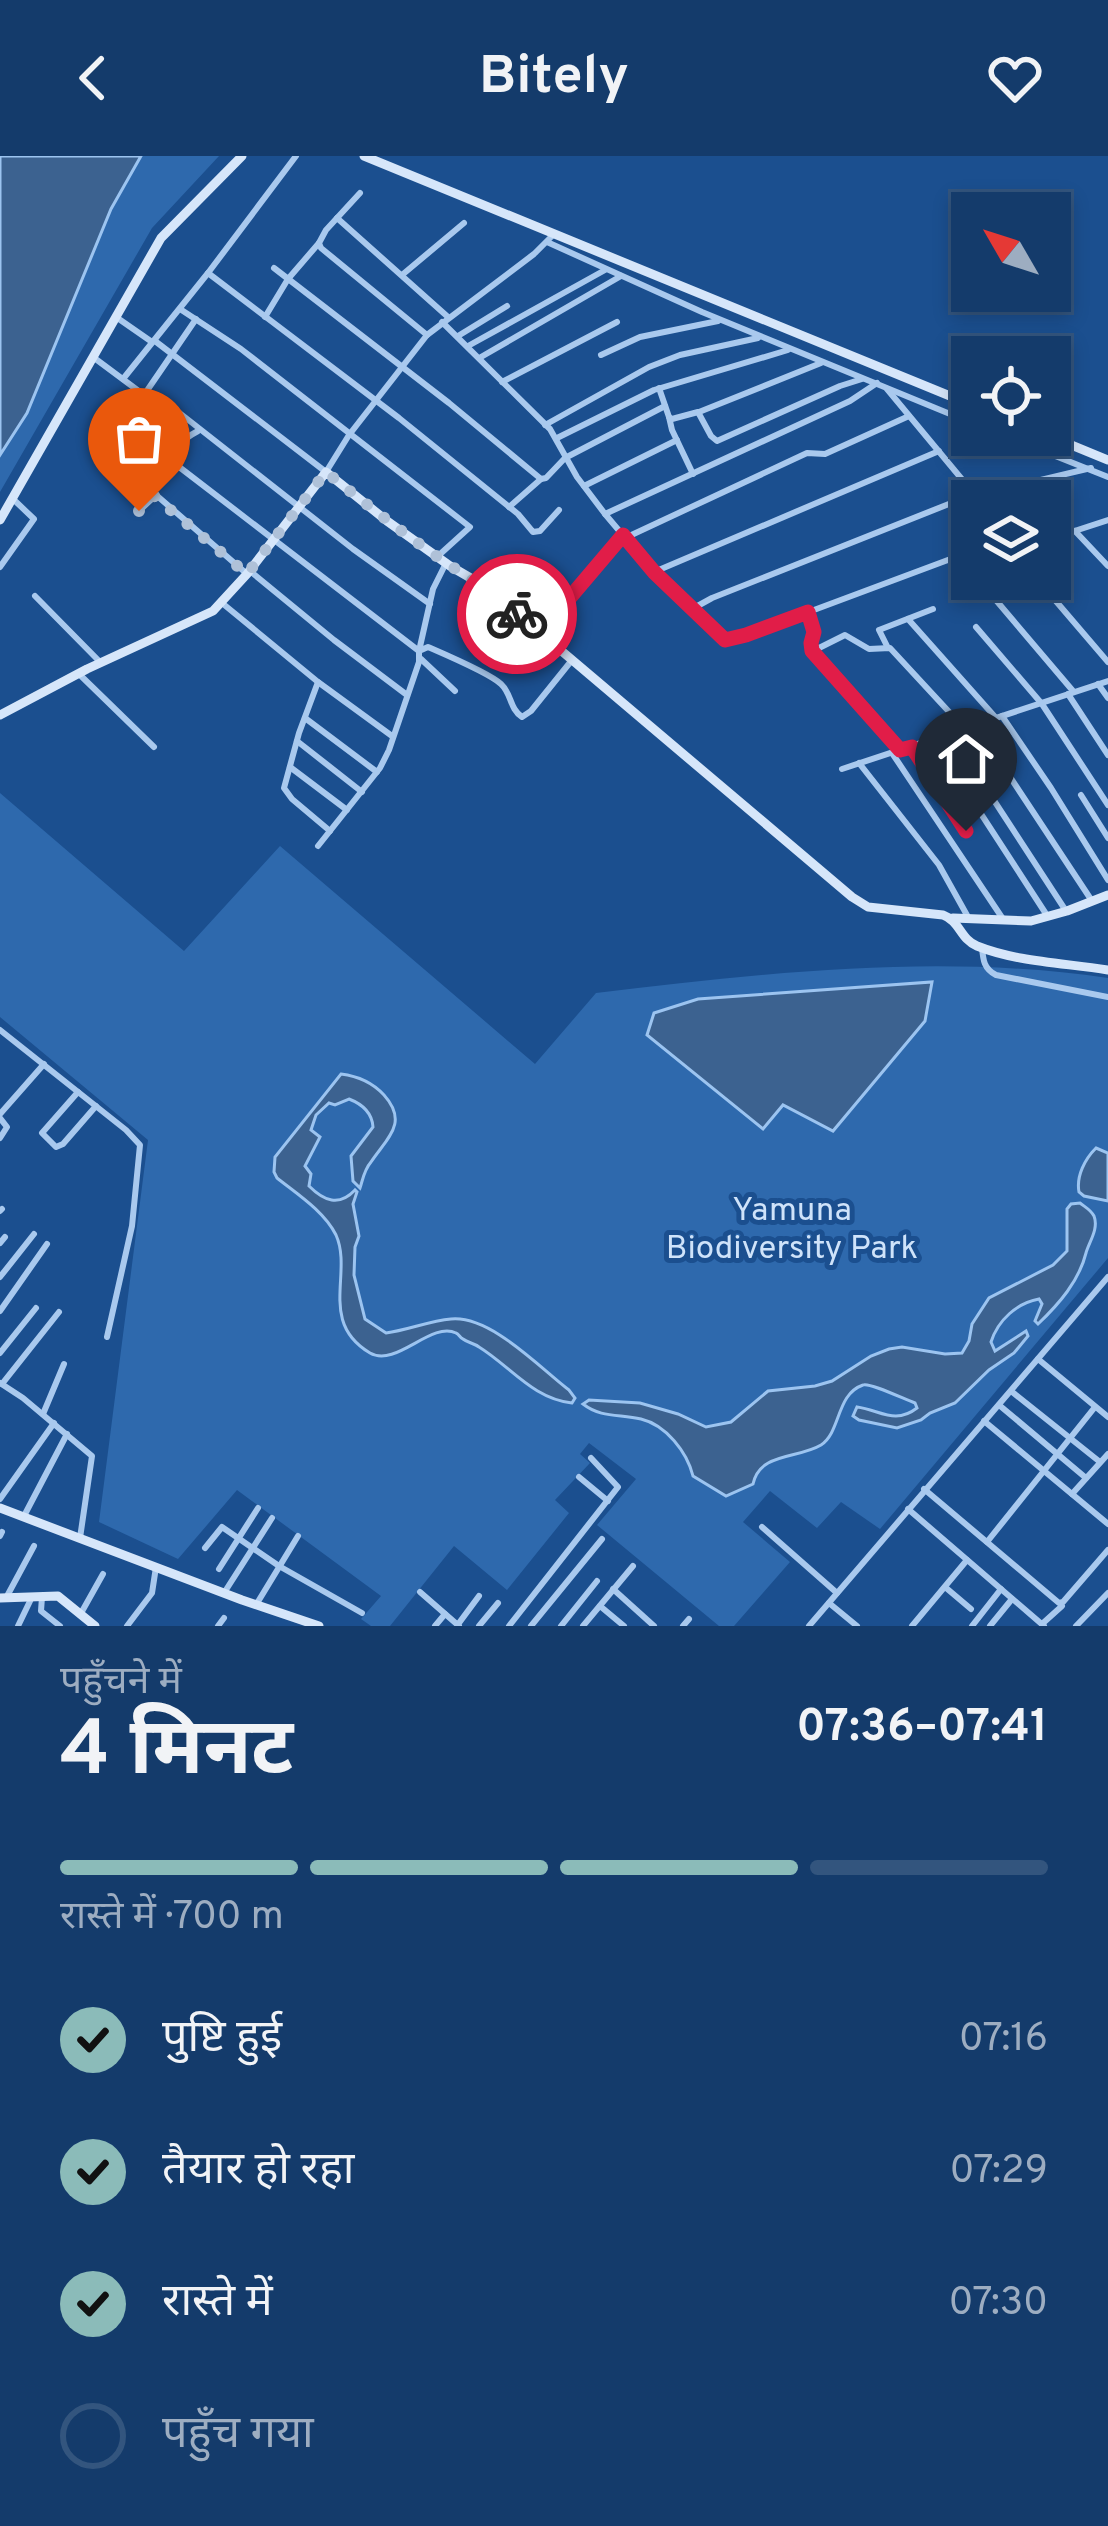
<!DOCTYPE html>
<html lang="hi">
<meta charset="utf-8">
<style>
body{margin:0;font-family:Overpass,"Noto Sans Devanagari",sans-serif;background:#1d4271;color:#f1f3f6;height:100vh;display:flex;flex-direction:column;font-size:45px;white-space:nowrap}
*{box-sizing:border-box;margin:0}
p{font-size:39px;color:#9dadc1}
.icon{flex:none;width:66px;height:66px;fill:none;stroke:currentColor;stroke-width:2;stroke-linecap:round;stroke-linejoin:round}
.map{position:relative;height:1470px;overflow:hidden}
.drawer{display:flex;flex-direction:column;background:#143b6b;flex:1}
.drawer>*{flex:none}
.needle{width:78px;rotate:309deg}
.controls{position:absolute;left:951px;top:36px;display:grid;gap:24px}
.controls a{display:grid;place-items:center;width:120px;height:120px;border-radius:0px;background:#143b6b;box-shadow:0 6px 18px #0003,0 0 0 3px #33557e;font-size:60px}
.pin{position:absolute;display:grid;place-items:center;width:102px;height:102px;color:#fff;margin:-123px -51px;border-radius:50% 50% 50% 0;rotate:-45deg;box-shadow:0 0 12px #0007}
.pin .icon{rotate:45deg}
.courier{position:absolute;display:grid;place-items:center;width:120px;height:120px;margin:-60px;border:9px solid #e11d48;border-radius:50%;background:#fff;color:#222;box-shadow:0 3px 15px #0007}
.headline em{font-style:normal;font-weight:700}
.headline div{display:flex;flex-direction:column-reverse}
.headline{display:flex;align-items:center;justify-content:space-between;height:204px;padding:0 60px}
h1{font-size:78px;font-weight:700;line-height:90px}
.bar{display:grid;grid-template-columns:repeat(4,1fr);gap:18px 12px;align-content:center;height:144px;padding:0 60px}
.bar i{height:15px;border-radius:9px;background:#33557e}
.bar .on{background:#8bbbb9}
.bar p{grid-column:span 4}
ol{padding:0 60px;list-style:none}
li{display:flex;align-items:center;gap:36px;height:132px}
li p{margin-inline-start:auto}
li .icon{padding:12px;border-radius:50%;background:#8bbbb9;color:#111;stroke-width:4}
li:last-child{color:#9dadc1}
li i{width:66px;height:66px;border:6px solid #33557e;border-radius:50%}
header{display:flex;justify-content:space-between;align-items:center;height:156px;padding:0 60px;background:#143b6b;font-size:54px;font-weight:700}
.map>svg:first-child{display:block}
.green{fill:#2e69ad}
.water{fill:#3c6290;stroke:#9cc4f0;stroke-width:3}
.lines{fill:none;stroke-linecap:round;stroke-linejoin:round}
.street{stroke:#a9c9ee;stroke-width:6}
.secondary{stroke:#d6e6fa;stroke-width:9}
.done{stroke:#afc1d8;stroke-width:12;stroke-dasharray:0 21.6}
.route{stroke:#e11d48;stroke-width:15}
.labels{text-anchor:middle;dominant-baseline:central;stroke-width:10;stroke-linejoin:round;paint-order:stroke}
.park-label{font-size:33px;fill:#cfe3fa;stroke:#1b4f8f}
</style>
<header><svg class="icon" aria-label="back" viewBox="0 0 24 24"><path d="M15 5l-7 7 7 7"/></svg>Bitely<svg class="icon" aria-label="heart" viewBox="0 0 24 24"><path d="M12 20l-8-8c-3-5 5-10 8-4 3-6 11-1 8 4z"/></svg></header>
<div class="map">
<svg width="1108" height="1470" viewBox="0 0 1108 1470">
<rect width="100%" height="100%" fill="#1b4f8f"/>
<g class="green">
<polygon points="0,0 219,0 152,72 0,336"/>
<path d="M 0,637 L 184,795 L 280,690 L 535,908 L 596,837 C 765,817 938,797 1108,822 L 1108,1102 L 880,1373 L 841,1346 L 817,1372 L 770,1335 L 743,1366 L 790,1406 L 734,1470 L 719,1470 L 597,1369 L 636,1323 L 589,1287 L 580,1298 L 590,1307 L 555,1344 L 569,1357 L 507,1434 L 454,1390 L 390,1470 L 371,1470 L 361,1463 L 381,1440 L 237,1334 L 178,1403 L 99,1366 L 148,984 L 0,861 Z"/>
</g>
<g class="water">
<polygon points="0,0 141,0 111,53 27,257 0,299"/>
<polygon points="932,826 925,865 833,975 783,949 763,973 647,879 654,857 698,843"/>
<path d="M 341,918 C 357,920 373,927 384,939 C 409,967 387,982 371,1006 C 364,1014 363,1023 360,1032 L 353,1025 L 351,1000 L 373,971 C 372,956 362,948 349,943 L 335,949 L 329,947 L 316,959 L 311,974 L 320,981 L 305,1010 L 311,1018 L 309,1030 C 324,1045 339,1051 355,1034 L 357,1036 L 353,1048 L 359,1080 L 355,1091 L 354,1119 L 365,1163 L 386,1177 C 408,1174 429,1165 451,1163 C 490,1159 539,1211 569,1234 L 575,1242 L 572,1247 C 533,1243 510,1210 479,1191 C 474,1187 468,1187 463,1183 C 460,1182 459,1178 456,1177 C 431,1165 396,1212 370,1197 C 318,1166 353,1117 336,1079 C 324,1055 297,1038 277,1022 L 274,1016 L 275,1001 Z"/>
<path d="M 1096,992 L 1108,997 L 1108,1045 L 1084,1040 L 1079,1036 C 1076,1020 1085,1003 1096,992 Z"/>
<path d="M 1080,1047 C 1085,1051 1091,1054 1094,1060 C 1099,1073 1089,1086 1086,1097 C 1079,1125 1059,1148 1038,1168 L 1035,1165 L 1042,1148 L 1039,1143 C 1017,1147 998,1164 991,1186 L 995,1195 L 1026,1175 L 1028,1180 L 1014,1197 L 989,1214 L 955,1247 L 930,1257 L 921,1264 L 897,1272 L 859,1264 L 853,1260 L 857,1251 C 880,1254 895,1269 917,1252 L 915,1247 C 906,1244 869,1226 863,1229 C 836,1238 841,1276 821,1289 C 798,1303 760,1296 753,1328 L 726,1340 L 693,1320 C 687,1296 666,1269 641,1263 C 619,1258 601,1262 583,1248 L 589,1244 L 640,1247 L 678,1258 L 706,1271 L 731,1266 L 768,1235 L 815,1230 L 832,1225 L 871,1200 L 889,1193 L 902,1191 L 945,1198 L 962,1197 L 969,1185 L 972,1168 L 989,1142 L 1053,1109 L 1067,1095 L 1067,1053 L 1071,1048 Z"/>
</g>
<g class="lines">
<g class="street">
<polyline points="360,37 326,74 319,87 321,92 427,179"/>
<polyline points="337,62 448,161"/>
<polyline points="547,86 702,156 972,267"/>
<polyline points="274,112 449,247 541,323 546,322 565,302 665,250"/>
<polyline points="208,117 399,262 518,358 533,376 540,375 559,354"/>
<polyline points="402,119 464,67"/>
<polyline points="180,153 241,193 470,371 438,400"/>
<polyline points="116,161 152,186"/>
<polyline points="265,161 288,123 319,87"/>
<polyline points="442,166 550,273 577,321 605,358 654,416 725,483 763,473 972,395"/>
<polyline points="458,180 507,150"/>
<polyline points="155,185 326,316 349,279 427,179 534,98 554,78"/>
<polyline points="468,190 605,114"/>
<polyline points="601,199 640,181 718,165"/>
<polyline points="93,201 144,239 168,262 177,255 353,393 430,448"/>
<polyline points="481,201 621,120"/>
<polyline points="123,223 208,117 296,0"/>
<polyline points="502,226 617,166"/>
<polyline points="659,232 669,261 672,263 698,256 711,280 717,285 840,230 862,223"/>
<polyline points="887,233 980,345"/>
<polyline points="144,239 196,163"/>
<polyline points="699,256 821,207"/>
<polyline points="669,261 672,274 693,318"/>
<polyline points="545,269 649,211 680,199 758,182"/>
<path d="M 198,275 C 183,283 176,289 174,307 L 419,495 L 419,506 L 389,594 L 380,612 L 318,690"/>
<polyline points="1003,279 1108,321"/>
<polyline points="557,282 654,234 788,194"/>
<polyline points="140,325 247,418"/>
<polyline points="584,330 677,284"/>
<polyline points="509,351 541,323"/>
<polyline points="139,355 155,340"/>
<polyline points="605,358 850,245 877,227"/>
<polyline points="1075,375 1108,410"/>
<polyline points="625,382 807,297 825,298 909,260"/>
<polyline points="1050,383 1108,364"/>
<polyline points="967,397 972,409"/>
<path d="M 446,407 L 433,433 L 419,495 L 428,491 C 444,498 489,517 501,528 C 512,538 509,552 522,561 L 531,555 L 572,504"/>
<polyline points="0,411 34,363 12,342"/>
<polyline points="250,415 334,484 407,539"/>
<polyline points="654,416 939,295"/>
<polyline points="978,423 1073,535"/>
<polyline points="1037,423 1108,506"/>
<polyline points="35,440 101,507"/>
<polyline points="222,447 318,526 392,580"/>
<polyline points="692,453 712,442 964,342 1091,312"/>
<polyline points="808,456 814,475 810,487 813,495 900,594"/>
<polyline points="908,463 996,562"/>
<polyline points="976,471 1042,548 1108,649"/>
<polyline points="539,478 622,380"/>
<polyline points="887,490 879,474 933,453"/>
<polyline points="813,495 845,479 869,493 890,492 964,572"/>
<polyline points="421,503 455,535"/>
<polyline points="79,518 154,591"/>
<polyline points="318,526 299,577 284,632 292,643 330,675"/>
<polyline points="1098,528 1108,542"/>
<polyline points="1068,538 1108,599"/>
<polyline points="1002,560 1051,632 1108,724"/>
<polyline points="305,562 377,616"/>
<polyline points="975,568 1092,745"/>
<polyline points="950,577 1066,755"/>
<polyline points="933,584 1048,761"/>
<polyline points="297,585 362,636"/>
<polyline points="912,591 966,675"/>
<polyline points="892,597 1003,763"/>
<polyline points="859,607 939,709 968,761"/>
<polyline points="290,611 347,654"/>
<polyline points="842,613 1108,525"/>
<polyline points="1081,639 1108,682"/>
<path d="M 982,791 C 983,804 984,813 996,819 L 1108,841"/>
<polyline points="0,874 126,974 140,989 132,1070 107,1181"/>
<polyline points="78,936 42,977 56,991 63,988 96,950"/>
<polyline points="0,958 44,908"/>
<polyline points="0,962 7,971 0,982"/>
<polyline points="0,1055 2,1053"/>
<polyline points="0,1087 5,1081"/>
<polyline points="0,1121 34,1078"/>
<polyline points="0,1155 47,1088"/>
<polyline points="0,1197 36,1152"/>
<polyline points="1038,1203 1108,1261"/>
<polyline points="0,1227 23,1242 92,1300 80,1382"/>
<polyline points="2,1228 59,1156"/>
<polyline points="1011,1235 1100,1306"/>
<polyline points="999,1249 1086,1322"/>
<polyline points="43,1258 64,1208"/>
<polyline points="984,1265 1108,1368"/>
<polyline points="579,1321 608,1345"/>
<polyline points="924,1333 1059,1447 1063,1446 1108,1394"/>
<polyline points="1072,1338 1108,1298"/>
<polyline points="0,1343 54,1267"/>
<polyline points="908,1353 1044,1470"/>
<polyline points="24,1360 67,1278"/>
<polyline points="762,1371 837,1437"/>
<polyline points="0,1380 2,1376"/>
<polyline points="987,1386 1095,1251"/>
<polyline points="205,1392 222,1371 279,1410 362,1457"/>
<polyline points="219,1413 258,1352"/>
<polyline points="945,1431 971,1453"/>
<polyline points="613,1433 654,1470"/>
<polyline points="420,1436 459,1470"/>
<polyline points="224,1437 272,1362"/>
<polyline points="42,1441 41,1455 60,1470"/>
<polyline points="6,1442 34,1390"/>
<polyline points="829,1447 857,1470"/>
<polyline points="256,1449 298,1380"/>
<polyline points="600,1450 624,1470"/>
<polyline points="80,1459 103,1418"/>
<polyline points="459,1467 479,1440"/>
<polyline points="1042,1468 1062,1450"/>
<polyline points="18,1470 32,1441"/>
<polyline points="127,1470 152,1437 156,1411"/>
<polyline points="218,1470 224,1462"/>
<polyline points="435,1470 445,1458"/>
<polyline points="479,1470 498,1447"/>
<polyline points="509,1470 618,1331 591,1302"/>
<polyline points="531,1470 602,1383"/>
<polyline points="561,1470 597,1425"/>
<polyline points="583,1470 633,1410"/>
<polyline points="683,1470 689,1463"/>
<polyline points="809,1470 1108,1121"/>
<polyline points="912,1470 967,1404"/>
<polyline points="972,1470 1001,1433"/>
<polyline points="990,1470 1012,1443"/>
<polyline points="1076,1470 1108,1437"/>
</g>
<g class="secondary">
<polyline points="364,0 972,249"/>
<polyline points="1047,279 1108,304"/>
<polyline points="0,364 161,82 242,0"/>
<path d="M 0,559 L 87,513 L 213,455 L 247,418 L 326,316 L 387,365 L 450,410 L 486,431 L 852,741 L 868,751 L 943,759 C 960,765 960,783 977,790 C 1017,806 1065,807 1108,814"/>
<polyline points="953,762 1031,765 1067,755 1108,739"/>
<polyline points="0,1352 242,1444 319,1470"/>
<polyline points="0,1442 58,1440 95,1470"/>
</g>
</g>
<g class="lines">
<path class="done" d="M 139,355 L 154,340 L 247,418 L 326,316 C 366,348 405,379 448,408 C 473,425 493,437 517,458"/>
<polyline class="route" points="517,458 539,478 623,379 654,416 725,484 746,479 808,456 814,476 811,487 812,495 900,594 912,591 966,675"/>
</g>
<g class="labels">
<g class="park-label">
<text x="792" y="1056">Yamuna<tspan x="792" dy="38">Biodiversity Park</tspan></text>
</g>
</g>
</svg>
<div class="controls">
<a><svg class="needle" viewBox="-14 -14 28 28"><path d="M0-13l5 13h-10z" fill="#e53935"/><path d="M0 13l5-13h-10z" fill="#9dadc1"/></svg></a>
<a><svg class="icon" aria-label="locate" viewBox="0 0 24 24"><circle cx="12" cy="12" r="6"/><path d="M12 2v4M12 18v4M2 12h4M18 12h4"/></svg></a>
<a><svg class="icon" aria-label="layers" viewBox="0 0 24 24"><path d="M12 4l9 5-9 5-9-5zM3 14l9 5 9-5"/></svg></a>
</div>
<div class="pin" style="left:139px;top:355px;background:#ea580c"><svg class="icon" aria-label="bag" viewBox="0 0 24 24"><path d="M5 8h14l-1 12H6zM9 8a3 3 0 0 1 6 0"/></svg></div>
<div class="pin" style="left:966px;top:675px;background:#1f2937"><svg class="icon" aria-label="home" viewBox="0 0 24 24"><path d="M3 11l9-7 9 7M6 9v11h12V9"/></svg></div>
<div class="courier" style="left:517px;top:458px"><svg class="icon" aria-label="bike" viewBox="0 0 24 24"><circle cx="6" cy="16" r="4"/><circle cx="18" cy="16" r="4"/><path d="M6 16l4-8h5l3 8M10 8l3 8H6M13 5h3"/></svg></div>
</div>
<section class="drawer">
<div class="headline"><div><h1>4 मिनट</h1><p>पहुँचने में</p></div><em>07:36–07:41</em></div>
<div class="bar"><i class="on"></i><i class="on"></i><i class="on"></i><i></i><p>रास्ते में · 700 m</p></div>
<ol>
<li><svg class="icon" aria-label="check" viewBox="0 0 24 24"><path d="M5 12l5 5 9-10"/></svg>पुष्टि हुई<p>07:16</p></li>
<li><svg class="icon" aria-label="check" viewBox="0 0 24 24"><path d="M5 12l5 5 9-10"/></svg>तैयार हो रहा<p>07:29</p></li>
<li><svg class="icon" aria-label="check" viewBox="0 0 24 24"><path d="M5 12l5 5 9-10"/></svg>रास्ते में<p>07:30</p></li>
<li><i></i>पहुँच गया</li>
</ol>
</section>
